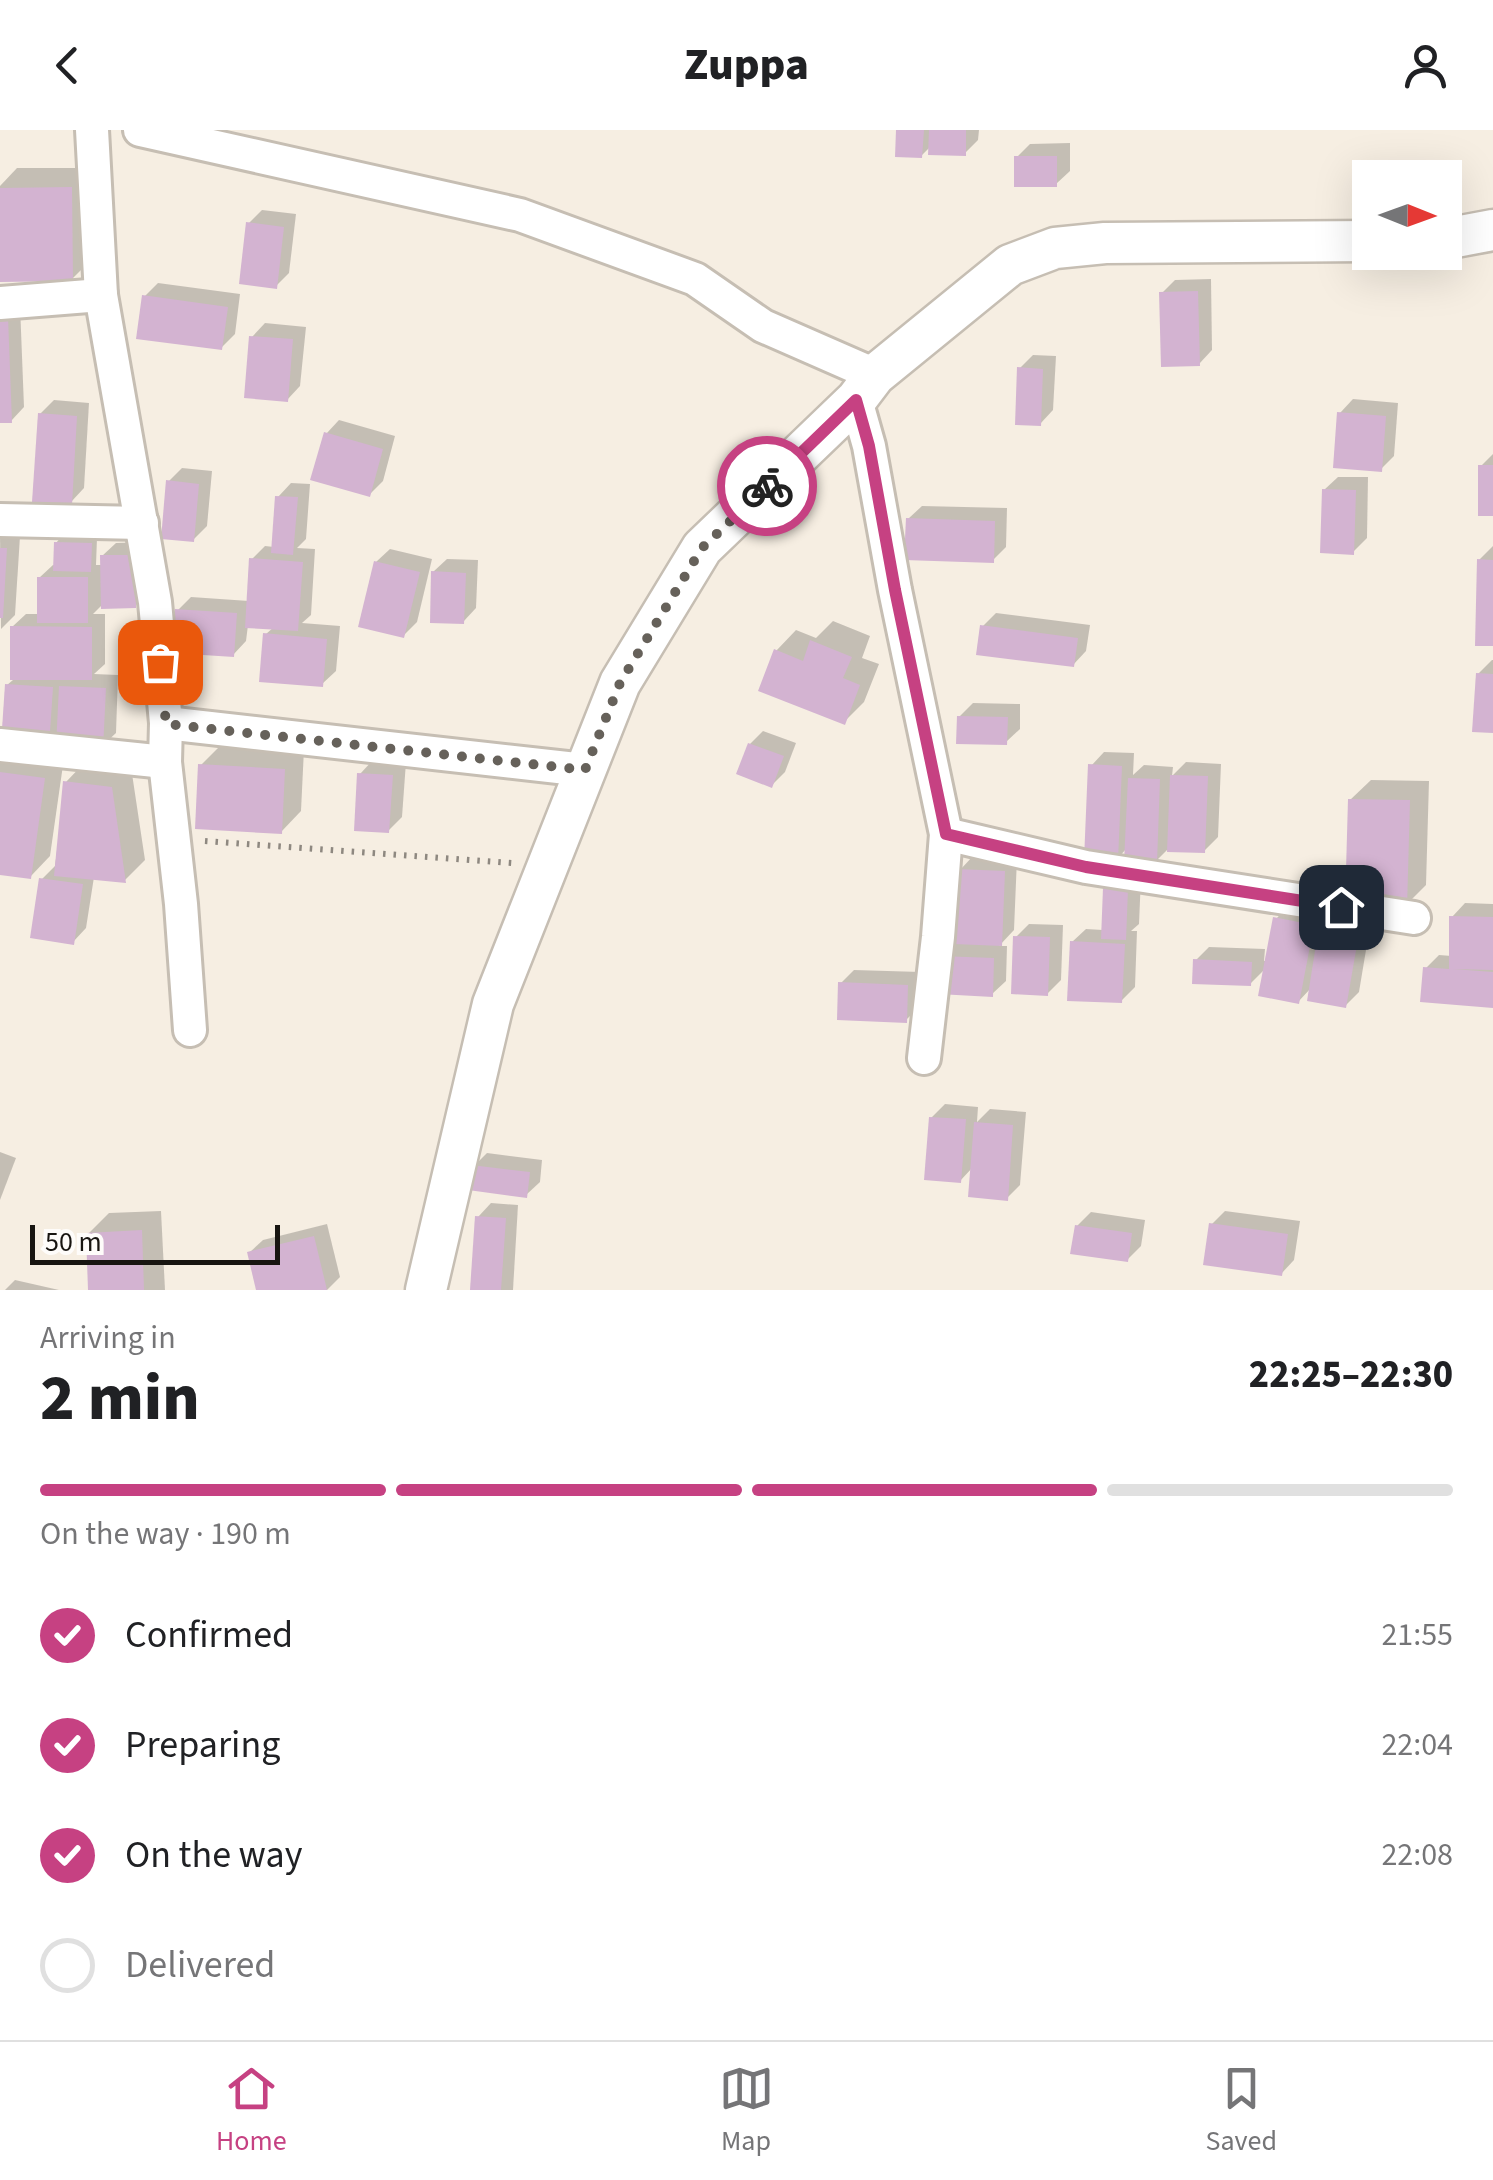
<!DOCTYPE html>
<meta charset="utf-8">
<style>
body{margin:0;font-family:"Source Sans 3",sans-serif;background:#f2f2f2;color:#202124;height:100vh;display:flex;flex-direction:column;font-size:38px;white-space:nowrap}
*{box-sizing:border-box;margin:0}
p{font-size:32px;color:#757577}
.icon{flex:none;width:55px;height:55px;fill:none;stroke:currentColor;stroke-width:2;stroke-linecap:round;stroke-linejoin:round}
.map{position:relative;height:1160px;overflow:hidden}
.sheet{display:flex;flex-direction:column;background:#fff;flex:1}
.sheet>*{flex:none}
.needle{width:65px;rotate:91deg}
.fabs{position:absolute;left:1352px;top:30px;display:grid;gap:20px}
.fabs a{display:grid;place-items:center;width:110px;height:110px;border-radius:0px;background:#fff;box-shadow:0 10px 40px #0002;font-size:50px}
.scale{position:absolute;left:30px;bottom:25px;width:250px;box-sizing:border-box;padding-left:10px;border:5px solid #181511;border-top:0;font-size:28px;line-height:35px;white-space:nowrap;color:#181511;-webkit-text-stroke:8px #fefcfa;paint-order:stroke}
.pin{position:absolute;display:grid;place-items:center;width:85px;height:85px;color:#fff;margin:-42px;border-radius:20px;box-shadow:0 5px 15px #0006}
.courier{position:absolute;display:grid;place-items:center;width:100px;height:100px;margin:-50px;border:8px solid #c64182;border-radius:50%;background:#fff;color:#222;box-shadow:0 2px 12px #0007}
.overview em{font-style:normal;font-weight:800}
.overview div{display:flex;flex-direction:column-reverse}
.overview{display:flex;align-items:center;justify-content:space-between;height:170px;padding:0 40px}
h1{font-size:65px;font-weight:800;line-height:75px}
.bar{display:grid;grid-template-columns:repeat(4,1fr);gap:15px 10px;align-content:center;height:120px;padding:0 40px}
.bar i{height:12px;border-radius:8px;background:#e0e0e0}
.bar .on{background:#c64182}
.bar p{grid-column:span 4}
ol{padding:0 40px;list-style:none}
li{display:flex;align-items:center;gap:30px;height:110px}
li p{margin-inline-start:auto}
li .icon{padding:10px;border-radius:50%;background:#c64182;color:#fff;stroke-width:4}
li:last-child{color:#757577}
li i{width:55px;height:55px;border:5px solid #e0e0e0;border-radius:50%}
header{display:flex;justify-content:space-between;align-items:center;height:130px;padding:0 40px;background:#fff;font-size:45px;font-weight:800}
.tab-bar{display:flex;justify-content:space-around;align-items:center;height:140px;border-top:2px solid #e0e0e0;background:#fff;font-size:28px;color:#757577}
.tab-bar a{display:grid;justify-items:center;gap:5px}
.tab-bar .on{color:#c64182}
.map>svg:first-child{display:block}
.shadow{fill:#0003}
.building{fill:#d3b3d1}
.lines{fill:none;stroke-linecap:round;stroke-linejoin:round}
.minor-casing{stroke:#c6beb3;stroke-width:38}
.major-casing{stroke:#c6beb3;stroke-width:45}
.path{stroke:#8e8880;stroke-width:6;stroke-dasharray:2.5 8;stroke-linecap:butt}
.minor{stroke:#fff;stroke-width:32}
.major{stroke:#fff;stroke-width:40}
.done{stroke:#66615a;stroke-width:10;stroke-dasharray:0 18}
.route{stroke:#c64182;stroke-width:12}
</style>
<header><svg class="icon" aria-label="back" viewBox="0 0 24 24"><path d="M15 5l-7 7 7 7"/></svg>Zuppa<svg class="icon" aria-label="person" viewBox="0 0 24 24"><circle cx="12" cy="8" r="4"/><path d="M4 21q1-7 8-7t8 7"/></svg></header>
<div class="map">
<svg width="1493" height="1160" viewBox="0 0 1493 1160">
<rect width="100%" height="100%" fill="#f6eee2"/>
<g class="shadow">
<polygon points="898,0 979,0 978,10 965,23 931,16 921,26"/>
<polygon points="1070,13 1070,41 1056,54 1017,27 1030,14"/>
<polygon points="17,38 92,38 92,129 72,149 0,149 0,56"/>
<polygon points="262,80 296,84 289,143 276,156 249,93"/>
<polygon points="1211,149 1212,220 1199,234 1162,163 1175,150"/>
<polygon points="158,153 240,164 235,204 221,218 145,166"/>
<polygon points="0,175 20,175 24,277 11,291 0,291"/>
<polygon points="265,193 306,197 300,256 287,270 252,207"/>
<polygon points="1033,225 1056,226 1053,280 1040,294 1020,238"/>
<polygon points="1353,269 1398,273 1394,326 1381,339 1340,283"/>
<polygon points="54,270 89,273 84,358 71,372 40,284"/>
<polygon points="339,290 395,306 383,351 369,365 326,304"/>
<polygon points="1493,324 1493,384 1481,336"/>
<polygon points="182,338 212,341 207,396 194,409 169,351"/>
<polygon points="1338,347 1368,347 1367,408 1353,422 1324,360"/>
<polygon points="291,353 310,354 306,409 297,418 315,419 311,485 302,493 340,496 336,541 322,554 266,504 274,497 248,495 246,511 233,525 178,480 191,467 249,471 251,430 265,416 274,417 278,367"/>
<polygon points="922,376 1007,378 1006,417 993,430 908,389"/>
<polygon points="0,404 20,406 15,485 1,499"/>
<polygon points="62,406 97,408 96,435 103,435 102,426 116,413 148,412 149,462 135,476 101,476 93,484 105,484 105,534 94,544 118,545 116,603 102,616 48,614 7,555 13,550 12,497 26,484 39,484 39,448 53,435 55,435 56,413"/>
<polygon points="1493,416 1493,514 1479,430"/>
<polygon points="390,419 432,429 417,492 403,506 376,432"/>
<polygon points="447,429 478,430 476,478 463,492 433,442"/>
<polygon points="996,483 1090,495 1086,521 1073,535 983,496"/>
<polygon points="833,491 870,506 862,528 879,534 864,572 844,592 776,521 796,500 816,508"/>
<polygon points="1492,530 1493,530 1493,600 1478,544"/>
<polygon points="973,573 1020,574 1020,599 1006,612 959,587"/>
<polygon points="763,601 796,613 785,642 772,655 750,614"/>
<polygon points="221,615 304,619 301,681 281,702 201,635"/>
<polygon points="0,620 64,628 50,726 30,747 0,743"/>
<polygon points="1104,622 1134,623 1133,645 1144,635 1173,637 1172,646 1186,632 1221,634 1218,707 1204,721 1167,720 1156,731 1127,718 1117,729 1091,636"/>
<polygon points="373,630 406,632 402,687 389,700 360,644"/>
<polygon points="86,631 131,637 145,730 125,750 94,747 86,798 73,812 42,749 55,736 66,652"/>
<polygon points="1371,650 1429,651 1426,755 1406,775 1350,670"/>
<polygon points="973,726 1017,728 1014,800 999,816 1007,816 1006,851 992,864 942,827 956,813 960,740"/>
<polygon points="1119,746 1141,747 1139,794 1131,801 1137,801 1135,857 1121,871 1072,812 1086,799 1103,800 1105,760"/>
<polygon points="1465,773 1493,774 1493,875 1426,838 1439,825 1452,826 1452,787"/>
<polygon points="1289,775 1326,782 1324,795 1335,784 1371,790 1359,862 1346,875 1311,858 1298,872 1266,838 1250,854 1196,830 1209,817 1265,819 1264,831 1267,831 1276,789"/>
<polygon points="1029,794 1063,795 1061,850 1047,864 1016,807"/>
<polygon points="854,840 921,842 919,877 906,890 841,853"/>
<polygon points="945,974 978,977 977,992 990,979 1026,982 1020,1055 1007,1068 973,1037 960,1051 931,988"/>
<polygon points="0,1022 16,1028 0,1070"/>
<polygon points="487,1023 542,1030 540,1052 526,1065 474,1036"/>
<polygon points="491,1073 518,1075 513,1160 473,1160 478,1087"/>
<polygon points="161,1081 165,1160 91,1160 88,1104 109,1083"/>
<polygon points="1225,1081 1300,1091 1294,1130 1281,1144 1212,1094"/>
<polygon points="1091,1082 1145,1090 1141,1116 1127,1130 1077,1096"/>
<polygon points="327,1094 340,1147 327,1160 258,1160 249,1123 263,1110"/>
<polygon points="15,1150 59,1160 5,1160"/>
</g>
<g class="building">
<polygon points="896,0 924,0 922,28 895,27"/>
<polygon points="929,0 966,0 966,26 928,25"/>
<rect x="1014" y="26" width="43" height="31"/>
<polygon points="72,57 73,151 0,152 0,58"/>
<polygon points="246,92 284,97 277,159 239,154"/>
<polygon points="1198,161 1200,236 1161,237 1159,162"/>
<polygon points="142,165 228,177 222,220 136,209"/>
<polygon points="0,187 8,187 12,293 0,293"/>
<polygon points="249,206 293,209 288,272 244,268"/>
<polygon points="1017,237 1043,239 1041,296 1015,295"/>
<polygon points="1337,282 1386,286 1382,342 1333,338"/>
<polygon points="38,283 77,286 72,375 32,372"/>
<polygon points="324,302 383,319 370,367 310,350"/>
<rect x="1478" y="335" width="15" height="51"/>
<polygon points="166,350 199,354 194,412 161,409"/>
<polygon points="1322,359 1356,360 1354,425 1320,423"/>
<polygon points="275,366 298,367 293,425 271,423"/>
<polygon points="906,388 995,391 994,433 904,430"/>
<polygon points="54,412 92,413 91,442 53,441"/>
<polygon points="0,418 7,418 3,488 0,488"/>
<polygon points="100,425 136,425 136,478 101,479"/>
<polygon points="249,428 303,432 298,501 245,498"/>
<polygon points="1477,429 1493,430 1493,516 1475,516"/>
<polygon points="374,431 420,442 404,508 358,497"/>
<polygon points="431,441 466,443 464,494 430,493"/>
<rect x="37" y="447" width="51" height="46"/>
<polygon points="175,479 237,483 234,527 172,523"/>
<polygon points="980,495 1078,508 1074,537 976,525"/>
<polygon points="10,496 92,497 92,550 10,550"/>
<polygon points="263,503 327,509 323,557 259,552"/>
<polygon points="810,510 852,527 843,548 860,555 845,595 758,561 774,519 803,531"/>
<polygon points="1476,543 1493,544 1493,603 1472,602"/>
<polygon points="5,554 53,557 49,617 1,614"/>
<polygon points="59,556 106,558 103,619 56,617"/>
<polygon points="957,586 1008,587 1007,615 956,614"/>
<polygon points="748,613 784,626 772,658 736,644"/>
<polygon points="198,634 285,639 282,704 195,699"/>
<polygon points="1088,634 1122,636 1118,731 1084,730"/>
<polygon points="0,642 45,648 31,749 0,745"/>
<polygon points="357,643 393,645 389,703 354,701"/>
<polygon points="1170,645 1208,646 1205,723 1167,722"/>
<polygon points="1128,648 1160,649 1157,733 1124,732"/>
<polygon points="63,651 112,657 126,753 54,746"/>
<polygon points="1348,669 1410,670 1407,778 1345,776"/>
<polygon points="957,739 1005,741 1002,816 954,814"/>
<polygon points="39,748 83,754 74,815 30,808"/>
<polygon points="1103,758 1128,759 1126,810 1101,809"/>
<polygon points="1449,786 1493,787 1493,840 1453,839 1493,842 1493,878 1420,872 1423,837 1449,839"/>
<polygon points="1273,787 1314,795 1299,874 1258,866"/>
<polygon points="1319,796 1359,803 1346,878 1307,871"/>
<polygon points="1013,806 1050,807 1048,866 1011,864"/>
<polygon points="1070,811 1125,814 1122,873 1067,871"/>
<polygon points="939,826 994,828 993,867 938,864"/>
<polygon points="1193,829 1252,832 1251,856 1192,854"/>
<polygon points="838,852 908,855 907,893 837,890"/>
<polygon points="929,987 966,989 961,1053 924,1050"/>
<polygon points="974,992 1013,995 1008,1071 968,1067"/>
<polygon points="471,1035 530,1042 527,1068 468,1060"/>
<polygon points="475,1086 506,1088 501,1160 470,1160"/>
<polygon points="1209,1093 1288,1104 1282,1146 1203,1135"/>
<polygon points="1075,1095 1132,1103 1128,1132 1070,1124"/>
<polygon points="142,1100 144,1160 88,1160 86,1103"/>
<polygon points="314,1106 327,1160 256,1160 247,1122"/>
</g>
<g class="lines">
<defs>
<g id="minor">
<polyline points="92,0 101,165 155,472 166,593 165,632 181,774 190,900"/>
<polyline points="140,0 520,85 695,149 763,196 875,245"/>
<polyline points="0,173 101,165"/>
<polyline points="856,270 869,316 895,460 946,704 938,807 924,928"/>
<polyline points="0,390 142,393"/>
<polyline points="166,593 585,640"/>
<polyline points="0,615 165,632"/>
<polyline points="946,704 1086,737 1414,788"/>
</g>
<g id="major">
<polyline points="1445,109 1493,100"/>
<polyline points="426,1160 493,874 620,553 702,418 856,270 875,245 1010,135 1055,118 1105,113 1370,111"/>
</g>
</defs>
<use href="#minor" class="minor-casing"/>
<use href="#major" class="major-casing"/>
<polyline class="path" points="205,711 512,733"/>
<use href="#minor" class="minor"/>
<use href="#major" class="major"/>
</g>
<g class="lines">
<polyline class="done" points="160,532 166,594 585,640 620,553 702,418 767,356"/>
<polyline class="route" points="767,356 856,270 869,316 895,460 946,704 1086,737 1341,777"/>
</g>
</svg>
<div class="fabs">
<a><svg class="needle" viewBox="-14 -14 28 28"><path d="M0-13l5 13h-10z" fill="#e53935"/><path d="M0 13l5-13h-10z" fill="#757577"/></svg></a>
</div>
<div class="scale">50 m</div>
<div class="pin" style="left:160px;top:532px;background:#ea580c"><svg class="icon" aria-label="bag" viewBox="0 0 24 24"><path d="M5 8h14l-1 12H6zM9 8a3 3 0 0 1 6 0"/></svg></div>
<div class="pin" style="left:1341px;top:777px;background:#1f2937"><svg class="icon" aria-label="home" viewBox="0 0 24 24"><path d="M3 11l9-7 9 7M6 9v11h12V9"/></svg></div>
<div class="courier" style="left:767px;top:356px"><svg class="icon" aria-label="bike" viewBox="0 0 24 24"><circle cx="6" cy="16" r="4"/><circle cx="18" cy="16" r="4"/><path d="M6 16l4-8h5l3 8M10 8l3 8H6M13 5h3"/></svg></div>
</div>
<section class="sheet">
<div class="overview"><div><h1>2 min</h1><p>Arriving in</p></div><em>22:25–22:30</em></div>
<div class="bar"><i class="on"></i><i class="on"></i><i class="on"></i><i></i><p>On the way · 190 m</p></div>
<ol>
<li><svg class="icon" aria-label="check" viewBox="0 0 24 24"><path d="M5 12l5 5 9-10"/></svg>Confirmed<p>21:55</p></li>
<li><svg class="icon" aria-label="check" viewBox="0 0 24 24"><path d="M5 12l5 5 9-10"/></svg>Preparing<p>22:04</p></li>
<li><svg class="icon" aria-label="check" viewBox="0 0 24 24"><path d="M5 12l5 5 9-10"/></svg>On the way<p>22:08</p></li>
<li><i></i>Delivered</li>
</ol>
</section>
<nav class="tab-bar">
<a class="on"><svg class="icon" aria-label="home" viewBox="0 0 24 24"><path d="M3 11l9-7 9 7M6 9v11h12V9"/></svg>Home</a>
<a><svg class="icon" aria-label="map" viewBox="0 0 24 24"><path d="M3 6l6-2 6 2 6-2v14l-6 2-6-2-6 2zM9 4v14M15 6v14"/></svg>Map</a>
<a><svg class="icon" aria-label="saved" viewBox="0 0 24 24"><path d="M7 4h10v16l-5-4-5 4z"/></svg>Saved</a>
</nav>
